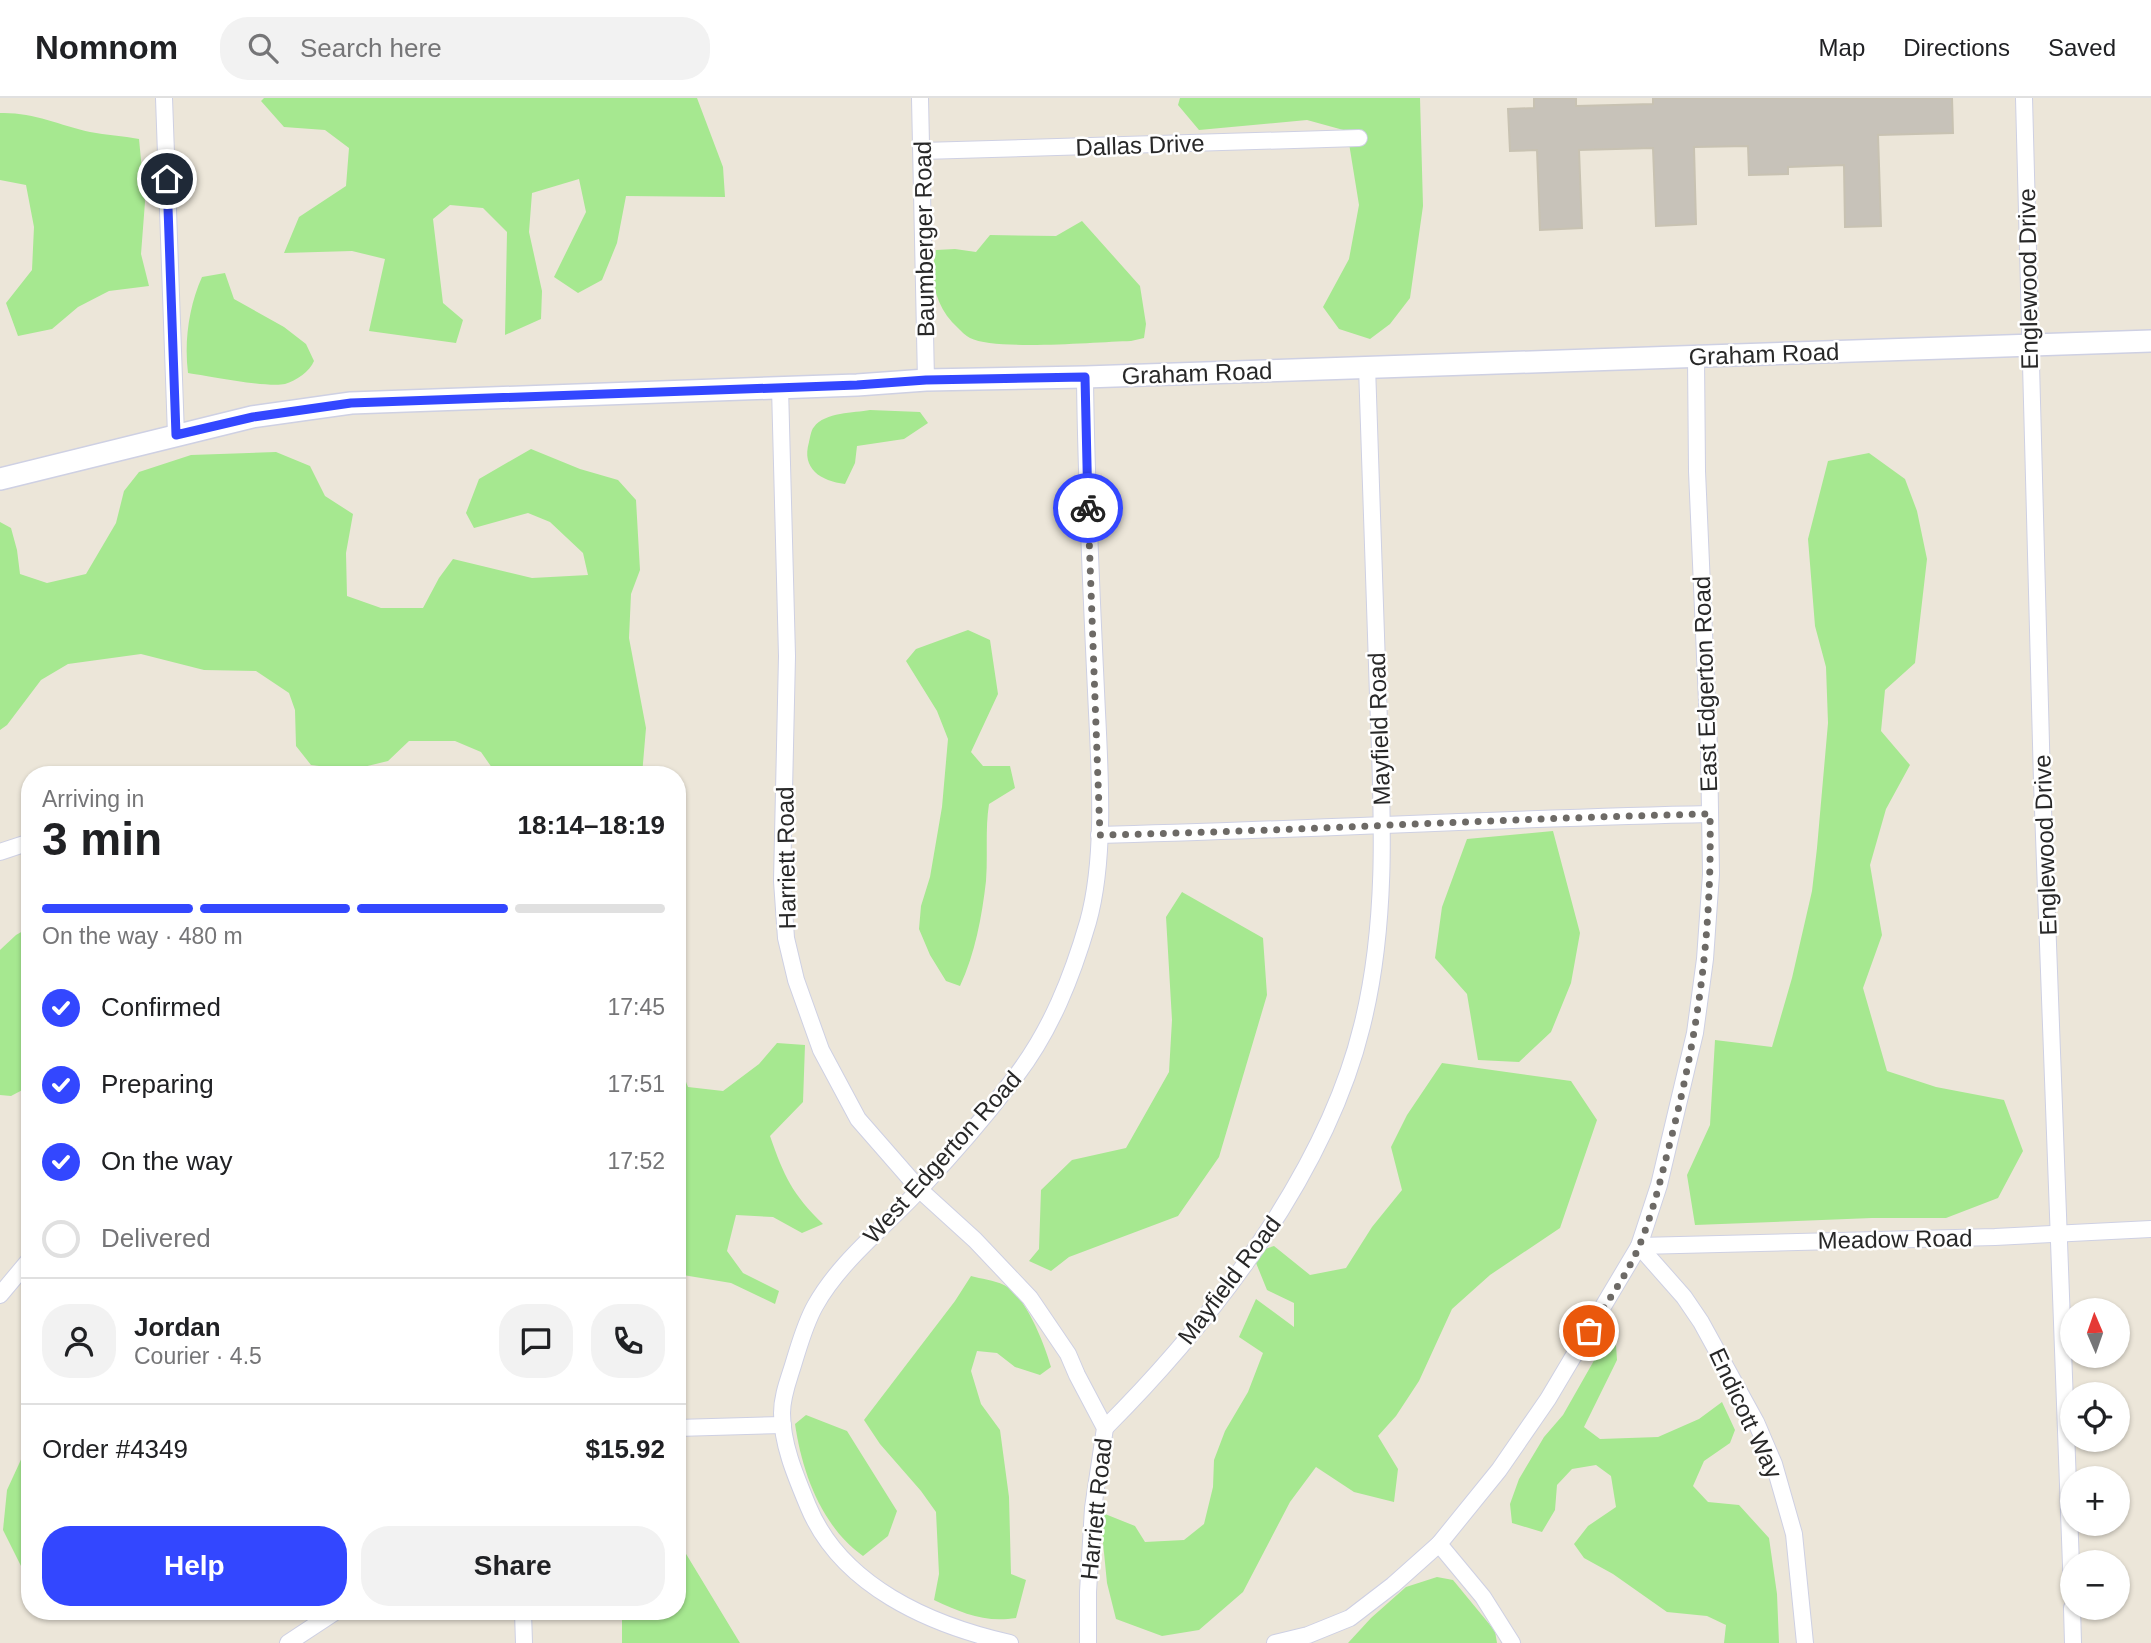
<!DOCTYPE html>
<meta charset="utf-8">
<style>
body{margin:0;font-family:Arial,sans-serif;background:#f2f2f2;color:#202124;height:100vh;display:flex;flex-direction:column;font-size:26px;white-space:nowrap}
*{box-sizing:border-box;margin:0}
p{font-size:23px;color:#757577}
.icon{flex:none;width:38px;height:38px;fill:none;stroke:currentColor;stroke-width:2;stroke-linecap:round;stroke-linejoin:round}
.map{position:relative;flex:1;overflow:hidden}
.details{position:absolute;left:21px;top:668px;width:665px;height:854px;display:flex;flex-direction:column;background:#fff;border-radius:28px;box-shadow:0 2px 5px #0004}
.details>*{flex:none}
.needle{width:46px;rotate:358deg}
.controls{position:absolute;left:2060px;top:1200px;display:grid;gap:14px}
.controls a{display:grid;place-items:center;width:70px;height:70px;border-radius:50%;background:#fff;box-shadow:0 2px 5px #0004;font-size:35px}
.pin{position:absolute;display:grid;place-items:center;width:60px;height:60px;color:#fff;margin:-30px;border:4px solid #fff;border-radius:50%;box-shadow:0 2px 7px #0007}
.courier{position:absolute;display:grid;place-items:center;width:70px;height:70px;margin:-35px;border:5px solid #3347ff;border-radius:50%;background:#fff;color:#222;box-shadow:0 2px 9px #0007}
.headline em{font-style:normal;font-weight:600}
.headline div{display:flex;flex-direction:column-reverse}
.headline{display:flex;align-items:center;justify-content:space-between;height:119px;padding:0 21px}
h1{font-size:46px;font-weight:600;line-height:52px}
.bar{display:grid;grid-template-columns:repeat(4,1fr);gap:10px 7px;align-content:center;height:84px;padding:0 21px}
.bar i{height:9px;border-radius:5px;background:#e0e0e0}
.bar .current{background:#3347ff}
.bar p{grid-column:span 4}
.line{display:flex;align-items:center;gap:18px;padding:0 21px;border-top:2px solid #e0e0e0}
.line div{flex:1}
.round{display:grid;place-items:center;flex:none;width:74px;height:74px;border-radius:28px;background:#f2f2f2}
ol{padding:0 21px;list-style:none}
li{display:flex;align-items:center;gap:21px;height:77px}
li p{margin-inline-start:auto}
li .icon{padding:7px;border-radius:50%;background:#3347ff;color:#fff;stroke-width:4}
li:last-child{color:#757577}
li i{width:38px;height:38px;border:4px solid #e0e0e0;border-radius:50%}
.button{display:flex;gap:14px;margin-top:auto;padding:14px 21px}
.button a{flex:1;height:80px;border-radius:28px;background:#3347ff;color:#fff;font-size:28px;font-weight:600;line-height:80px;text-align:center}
.button a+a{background:#f2f2f2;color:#202124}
header{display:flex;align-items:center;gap:42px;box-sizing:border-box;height:98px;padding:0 35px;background:#fff;border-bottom:2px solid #e0e0e0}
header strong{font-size:33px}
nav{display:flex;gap:38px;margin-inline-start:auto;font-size:24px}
.search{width:490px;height:63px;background:#f2f2f2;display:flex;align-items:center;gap:18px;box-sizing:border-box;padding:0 24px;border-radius:28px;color:#757577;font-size:26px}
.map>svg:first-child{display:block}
.green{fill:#a6e890}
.building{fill:#c7c2b9;stroke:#c8c2b2;stroke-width:2}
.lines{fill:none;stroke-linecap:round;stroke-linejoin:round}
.minor-casing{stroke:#ced0e3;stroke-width:18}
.secondary-casing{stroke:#ced0e3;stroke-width:24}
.minor{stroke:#fff;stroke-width:16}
.secondary{stroke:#fff;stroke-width:21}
.done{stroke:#6d6a66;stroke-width:7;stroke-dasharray:0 12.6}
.route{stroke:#3347ff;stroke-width:9}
.labels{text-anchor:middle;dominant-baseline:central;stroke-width:5;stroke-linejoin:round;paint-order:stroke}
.street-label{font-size:24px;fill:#282828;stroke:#fff}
</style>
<header>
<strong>Nomnom</strong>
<div class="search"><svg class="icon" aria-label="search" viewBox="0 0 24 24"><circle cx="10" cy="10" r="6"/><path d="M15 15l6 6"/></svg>Search here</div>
<nav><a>Map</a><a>Directions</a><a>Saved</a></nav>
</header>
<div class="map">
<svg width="2151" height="1545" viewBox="0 0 2151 1545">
<rect width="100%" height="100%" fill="#ece6d9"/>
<g class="green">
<polygon points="264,0 697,0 723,69 725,99 626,98 617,145 602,182 578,195 554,179 586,114 579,81 532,95 529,134 542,193 541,221 505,237 507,134 483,110 450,107 433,121 443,205 463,222 456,245 369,233 385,161 352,153 284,155 299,119 346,88 349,50 325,32 284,29 261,3"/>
<polygon points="1180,0 1420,0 1423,108 1410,200 1390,226 1370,241 1339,231 1323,209 1349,161 1359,107 1347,33 1307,22 1199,32 1178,7"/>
<path d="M 0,15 C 33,14 59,27 90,34 C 106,37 123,38 139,41 L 145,104 L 141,156 L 149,188 L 109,193 L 78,209 L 52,231 L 18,238 L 6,205 L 32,172 L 34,129 L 26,87 L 0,82 Z"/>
<path d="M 1082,123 L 1140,188 L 1146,226 L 1144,240 L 1131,243 C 1096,244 996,253 970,240 C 966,238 961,233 958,230 C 935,209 929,181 936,152 L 955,151 L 976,154 L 990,137 L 1056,138 Z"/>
<path d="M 225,175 L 234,201 L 284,229 L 306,246 L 314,263 C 310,273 296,283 285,286 C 268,290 208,278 188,275 C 184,243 189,208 202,179 Z"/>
<path d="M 870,312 L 920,314 L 928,325 L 904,341 L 857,348 L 855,365 L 845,386 C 821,383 801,371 809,344 C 810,340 811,332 814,329 C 825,314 854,315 870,312 Z"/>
<polygon points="531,351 580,371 618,382 636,402 640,472 631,496 629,540 646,630 642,677 497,677 481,654 455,643 409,643 388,663 351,672 311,667 296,648 295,612 289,595 256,573 204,572 141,556 68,566 41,582 7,627 0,632 0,424 11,430 17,452 20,476 47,485 86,476 116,425 124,393 139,374 191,357 276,354 310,368 325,398 353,416 346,455 347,498 381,510 423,510 439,480 453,461 532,480 588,477 583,455 550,424 528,415 474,430 466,415 479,381"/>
<polygon points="1869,355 1905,381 1917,413 1927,461 1915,565 1885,592 1881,633 1910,667 1886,711 1870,767 1882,837 1863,890 1887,973 1936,989 2004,1002 2023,1053 1998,1100 1946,1120 1872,1120 1695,1127 1687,1077 1710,1027 1715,942 1772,949 1792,880 1812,793 1817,750 1828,625 1826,569 1815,528 1808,441 1828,363"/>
<path d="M 968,532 L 990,542 L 998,596 L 971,654 L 983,668 L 1010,668 L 1015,690 L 989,706 C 985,732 988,757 986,783 C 982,818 975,856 960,888 L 946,883 L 930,857 L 919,831 L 921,808 L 930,779 L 942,709 L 948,641 L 937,613 L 906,563 L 916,551 Z"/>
<polygon points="1553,733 1580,835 1571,885 1551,934 1519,964 1478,962 1467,896 1435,860 1442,809 1467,741"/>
<polygon points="1182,794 1263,840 1267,897 1219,1059 1178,1118 1069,1159 1051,1173 1029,1163 1039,1151 1041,1092 1072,1062 1126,1050 1169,974 1172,922 1166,819"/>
<polygon points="30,829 30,988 11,998 0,997 0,852 16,837"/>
<path d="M 777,945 L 805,947 L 803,1004 L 770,1038 C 784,1078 792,1096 823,1126 L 802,1135 L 773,1119 L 736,1117 L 727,1153 L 743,1175 L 779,1193 L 775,1206 L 731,1185 L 677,1176 L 677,961 L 688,989 L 723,993 L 759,966 Z"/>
<polygon points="1442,965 1571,983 1597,1022 1560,1130 1490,1177 1452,1211 1419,1283 1396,1318 1378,1338 1398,1371 1394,1404 1354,1394 1316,1369 1290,1404 1243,1494 1199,1532 1162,1538 1116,1521 1107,1485 1100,1414 1135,1428 1145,1444 1184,1442 1204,1426 1213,1389 1214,1362 1225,1333 1248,1294 1263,1255 1239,1239 1256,1201 1294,1229 1294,1205 1267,1192 1252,1155 1274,1148 1310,1177 1346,1170 1372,1129 1402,1092 1391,1049 1407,1017"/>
<path d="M 971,1178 C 981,1181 994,1182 1004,1187 C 1025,1196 1045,1247 1051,1269 L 1040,1277 L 1015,1269 L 997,1255 L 977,1253 L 971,1273 L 981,1306 L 1000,1332 L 1009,1399 L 1011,1476 L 1026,1482 L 1016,1520 C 985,1525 962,1515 934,1502 L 939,1476 L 936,1414 L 921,1393 L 880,1346 L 864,1322 L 955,1203 Z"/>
<polygon points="1616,1247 1617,1262 1584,1329 1600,1341 1658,1339 1699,1321 1722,1304 1735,1332 1730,1345 1704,1363 1693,1388 1708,1404 1739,1407 1769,1440 1777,1496 1779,1545 1724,1545 1726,1527 1707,1518 1667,1514 1613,1476 1584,1460 1574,1446 1588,1428 1616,1409 1611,1378 1596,1367 1572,1371 1557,1387 1555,1412 1542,1434 1512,1425 1510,1406 1519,1381 1544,1339 1563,1317 1596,1259"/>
<path d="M 806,1317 L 847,1333 L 897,1413 L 888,1438 L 863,1458 C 821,1428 802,1374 795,1326 Z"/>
<polygon points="30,1342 30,1468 21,1468 3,1432 7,1392"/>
<polygon points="677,1441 740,1545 622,1545 622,1514 677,1514"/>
<polygon points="1437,1479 1453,1482 1495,1533 1497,1545 1348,1545 1371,1520 1406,1489"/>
</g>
<polygon class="building" points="1534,0 1576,0 1576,8 1653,6 1653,0 1952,0 1953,35 1878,37 1881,128 1845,129 1844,67 1788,69 1788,76 1749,77 1748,48 1694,49 1696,126 1656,128 1653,50 1579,52 1582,130 1540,132 1537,52 1510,53 1508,11 1534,10"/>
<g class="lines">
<defs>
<g id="minor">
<polyline points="164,0 176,337"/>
<polyline points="920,0 926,282"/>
<polyline points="2024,0 2042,684 2072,1495"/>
<polyline points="922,53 1359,40"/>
<polyline points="780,289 787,558 782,783 786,840 796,882 821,952 858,1021 920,1092 975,1142 1030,1200 1068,1256 1077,1277 1105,1330 1093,1410 1088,1494 1088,1545"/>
<path d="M 1099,737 C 1303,732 1506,720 1710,716"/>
<polyline points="0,754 30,744"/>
<polyline points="1639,1148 1995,1139 2151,1131"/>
<polyline points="1639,1148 1684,1199 1701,1224 1756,1324 1774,1366 1794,1436 1805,1545"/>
<polyline points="0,1197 30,1161"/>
<polyline points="677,1330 783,1327"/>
<path d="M 1105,1330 C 1211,1224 1326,1076 1362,928 C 1389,821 1382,707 1378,597 C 1374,487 1371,378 1367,269"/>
<polyline points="1439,1446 1483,1499 1512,1545"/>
<polyline points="2072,1510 2073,1545"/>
<polyline points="523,1514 524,1545"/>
<polyline points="288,1545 335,1514"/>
<path d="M 1010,1545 C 930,1527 841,1488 808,1408 C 796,1379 782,1347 782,1315 C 782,1297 789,1281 794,1264 C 800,1245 805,1226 815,1208 C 840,1163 884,1130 919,1092 C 953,1056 986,1018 1016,978 C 1051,932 1072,879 1088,824 C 1107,756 1099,663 1096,593 C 1091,488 1086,384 1085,279"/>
<polyline points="1275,1545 1308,1537 1350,1520 1393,1487 1439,1446 1499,1372 1548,1301 1639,1148 1659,1087 1695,935 1705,861 1711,776 1709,650 1697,373 1696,259"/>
</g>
<polyline id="secondary" points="0,381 252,319 351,305 857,287 926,282 1085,279 2151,243"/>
</defs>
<use href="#minor" class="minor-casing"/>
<use href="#secondary" class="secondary-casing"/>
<use href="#minor" class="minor"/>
<use href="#secondary" class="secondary"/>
</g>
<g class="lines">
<path class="done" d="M 1088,410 L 1100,737 C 1303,733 1506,720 1710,716 C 1712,828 1700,925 1673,1033 C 1663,1071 1655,1109 1640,1146 C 1629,1174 1605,1207 1589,1233"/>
<polyline class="route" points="167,81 176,337 253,319 351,305 857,287 926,282 1085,279 1088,410"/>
</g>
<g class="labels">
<g class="street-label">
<text transform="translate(1140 47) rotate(-2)">Dallas Drive</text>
<text transform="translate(924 141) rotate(-91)">Baumberger Road</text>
<text transform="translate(2028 181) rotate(-91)">Englewood Drive</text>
<text transform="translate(1764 256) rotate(-2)">Graham Road</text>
<text transform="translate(1197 275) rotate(-2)">Graham Road</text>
<text transform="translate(1705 586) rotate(-92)">East Edgerton Road</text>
<text transform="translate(1379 631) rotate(-92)">Mayfield Road</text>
<text transform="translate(2045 747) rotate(-92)">Englewood Drive</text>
<text transform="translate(786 760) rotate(-91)">Harriett Road</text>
<text transform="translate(942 1059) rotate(-48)">West Edgerton Road</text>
<text transform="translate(1895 1141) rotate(-1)">Meadow Road</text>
<text transform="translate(1229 1182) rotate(-53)">Mayfield Road</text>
<text transform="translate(1746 1315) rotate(65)">Endicott Way</text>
<text transform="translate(1096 1411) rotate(-84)">Harriett Road</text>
</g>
</g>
</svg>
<div class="controls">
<a><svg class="needle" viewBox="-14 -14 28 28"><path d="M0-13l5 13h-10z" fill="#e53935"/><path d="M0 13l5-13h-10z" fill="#757577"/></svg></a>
<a><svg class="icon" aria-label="locate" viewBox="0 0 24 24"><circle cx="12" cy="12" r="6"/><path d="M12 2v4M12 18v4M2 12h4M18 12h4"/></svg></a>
<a>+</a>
<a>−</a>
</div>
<div class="pin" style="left:1589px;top:1233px;background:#ea580c"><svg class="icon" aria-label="bag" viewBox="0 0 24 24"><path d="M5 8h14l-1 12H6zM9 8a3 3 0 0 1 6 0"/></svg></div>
<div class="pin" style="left:167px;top:81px;background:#1f2937"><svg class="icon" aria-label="home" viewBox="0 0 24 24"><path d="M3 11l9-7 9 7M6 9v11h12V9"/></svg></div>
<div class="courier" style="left:1088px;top:410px"><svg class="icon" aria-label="bike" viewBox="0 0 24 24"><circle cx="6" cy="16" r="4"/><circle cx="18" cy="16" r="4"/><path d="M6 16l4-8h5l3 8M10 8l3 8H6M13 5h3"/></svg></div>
<section class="details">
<div class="headline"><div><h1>3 min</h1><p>Arriving in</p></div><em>18:14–18:19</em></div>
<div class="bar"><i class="current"></i><i class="current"></i><i class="current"></i><i></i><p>On the way · 480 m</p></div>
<ol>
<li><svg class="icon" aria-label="check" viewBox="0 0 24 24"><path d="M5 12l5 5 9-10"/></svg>Confirmed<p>17:45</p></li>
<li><svg class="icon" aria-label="check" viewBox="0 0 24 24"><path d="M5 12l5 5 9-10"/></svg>Preparing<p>17:51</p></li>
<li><svg class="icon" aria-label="check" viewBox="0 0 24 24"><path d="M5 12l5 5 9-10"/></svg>On the way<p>17:52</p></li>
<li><i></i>Delivered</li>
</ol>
<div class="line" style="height:126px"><a class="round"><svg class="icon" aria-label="person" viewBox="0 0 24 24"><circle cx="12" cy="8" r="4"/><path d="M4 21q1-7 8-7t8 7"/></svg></a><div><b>Jordan</b><p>Courier · 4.5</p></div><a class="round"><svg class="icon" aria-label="chat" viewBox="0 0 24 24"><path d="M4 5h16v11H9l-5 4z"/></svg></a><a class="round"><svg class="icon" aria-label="phone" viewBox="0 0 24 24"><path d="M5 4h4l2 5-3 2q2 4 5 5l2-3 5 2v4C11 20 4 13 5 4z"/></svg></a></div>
<div class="line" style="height:91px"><div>Order #4349</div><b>$15.92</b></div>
<div class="button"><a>Help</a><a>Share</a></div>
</section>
</div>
